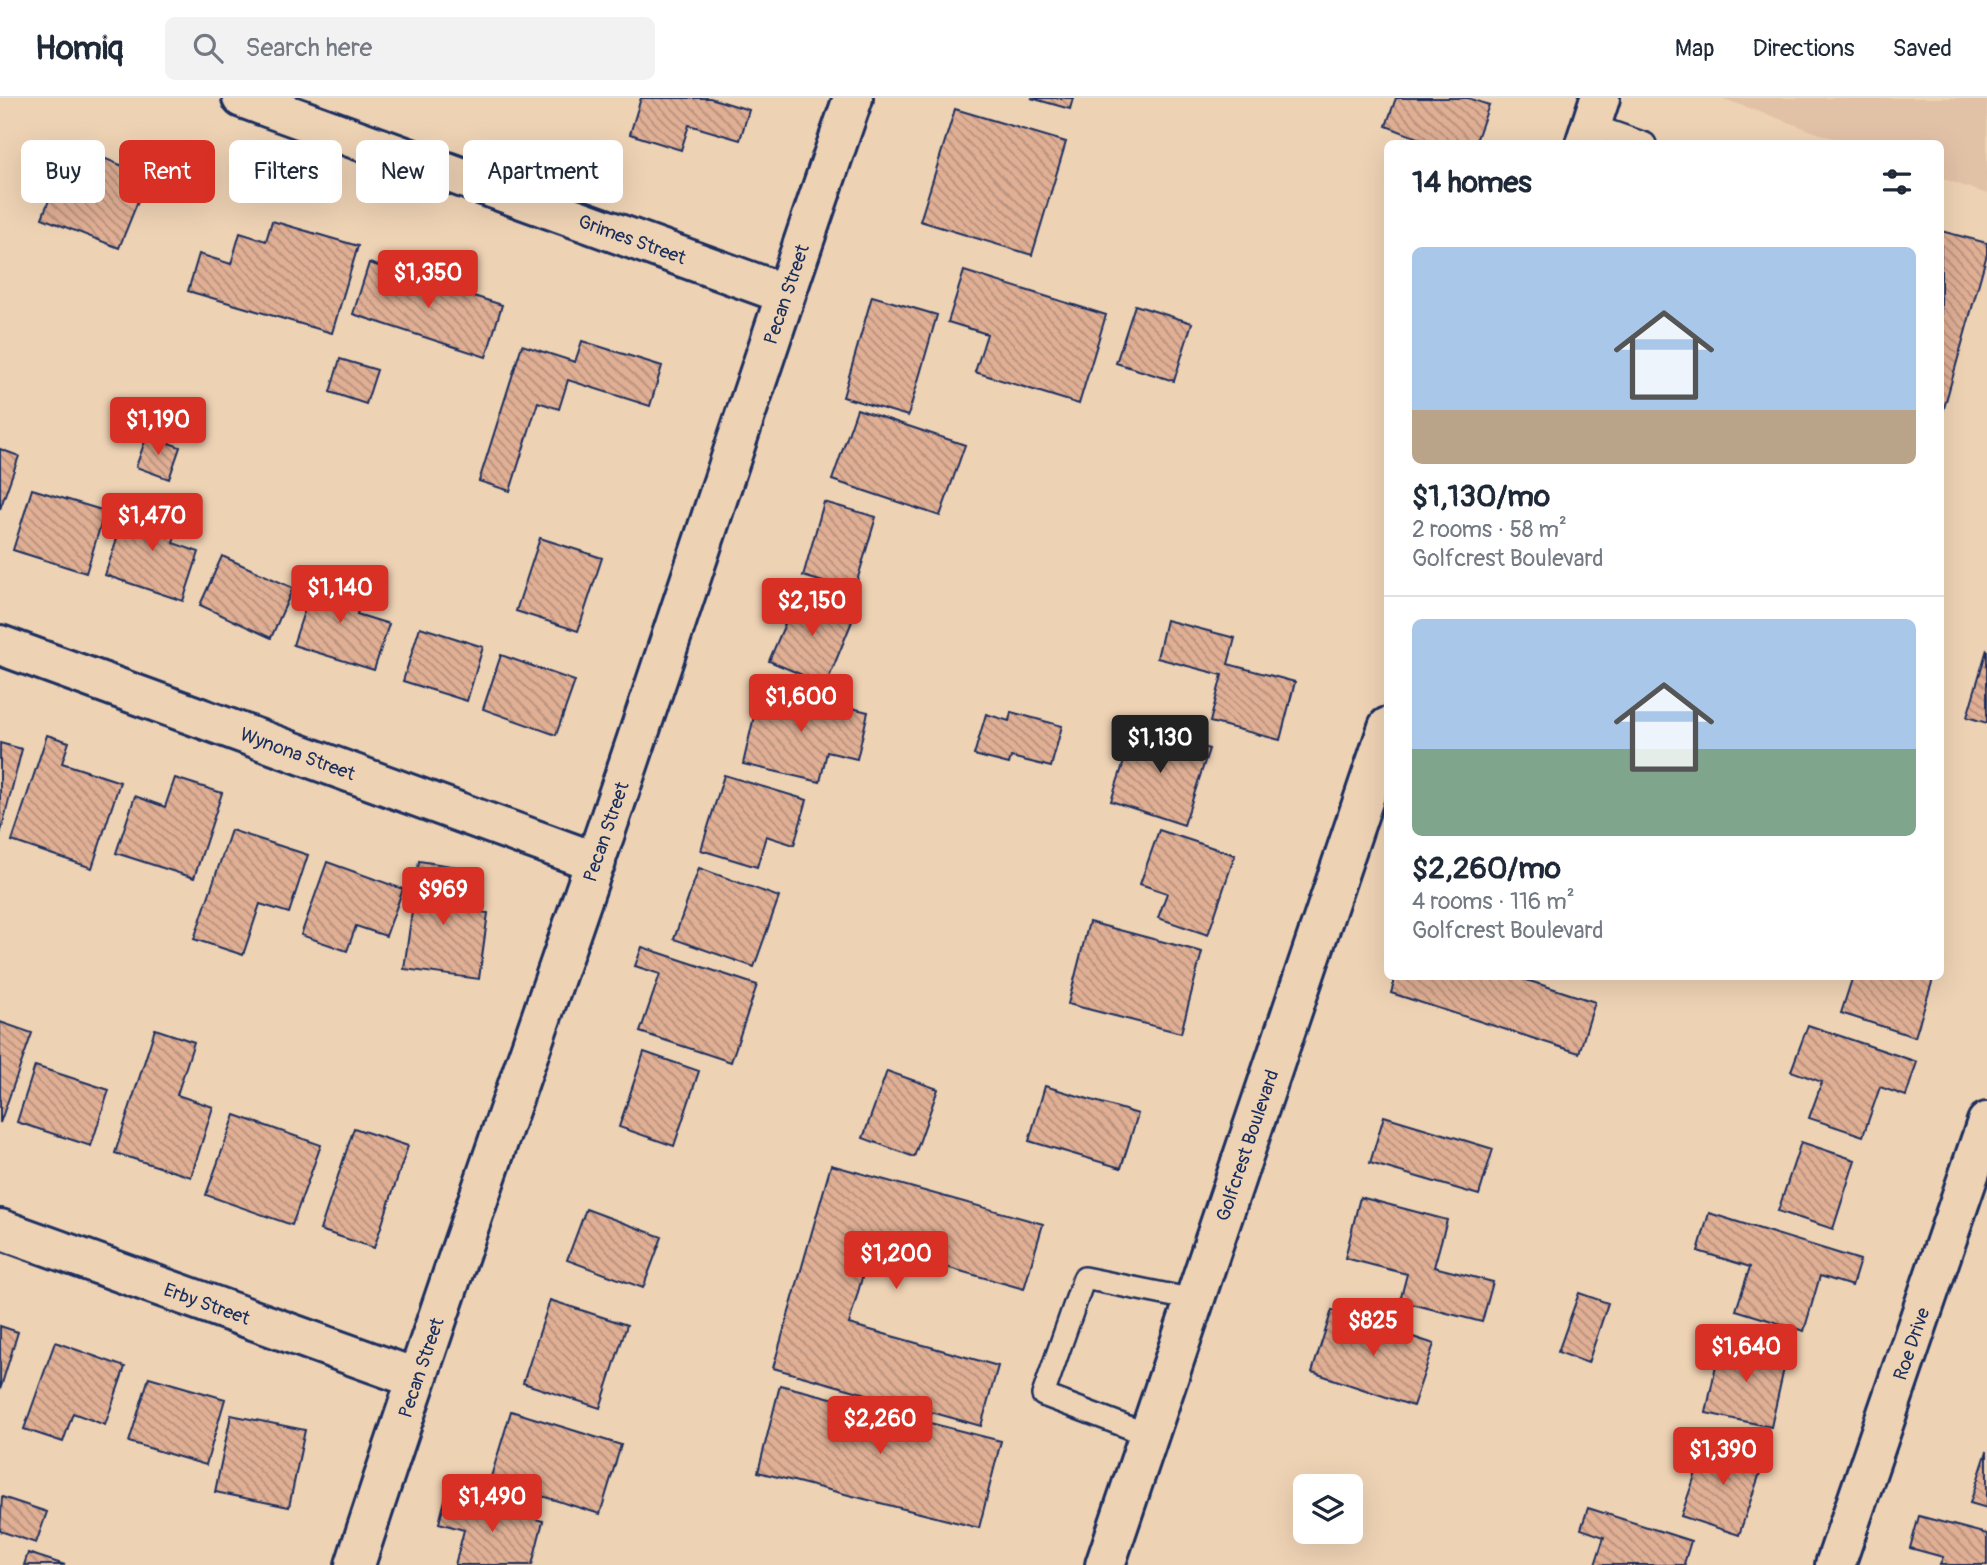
<!DOCTYPE html>
<meta charset="utf-8">
<style>
:root{--surface:#fff;--page:#f2f2f3;--text:#1f2937;--muted:#747a83;--line:#e0e1e3;--accent:#d93025}
body{margin:0;font-family:Pangolin,sans-serif;background:var(--page);color:var(--text);height:100vh;display:flex;flex-direction:column;font-size:26px;white-space:nowrap}
*{box-sizing:border-box;margin:0}
p{font-size:23px;color:var(--muted)}
.icon{flex:none;width:38px;height:38px;fill:none;stroke:currentColor;stroke-width:2;stroke-linecap:round;stroke-linejoin:round}
.map{position:relative;flex:1;overflow:hidden}
.details{position:absolute;left:1384px;top:42px;width:560px;height:840px;display:flex;flex-direction:column;background:var(--surface);border-radius:10px;box-shadow:0 7px 28px #0002}
.details>*{flex:none}
.banner{position:absolute;left:21px;top:42px;width:665px;height:63px;display:flex;gap:14px}
.tools{position:absolute;left:1293px;top:1376px;display:grid;gap:14px}
.tools a{display:grid;place-items:center;width:70px;height:70px;border-radius:10px;background:var(--surface);box-shadow:0 7px 28px #0002;font-size:35px}
.price{position:absolute;translate:-50% -60px;padding:0 16px;border-radius:7px;background:var(--accent);color:#fff;font-size:23px;line-height:46px;filter:drop-shadow(0 2px 4px #0008)}
.price::after{content:'';position:absolute;left:50%;top:42px;width:21px;height:16px;margin-left:-10px;background:inherit;clip-path:polygon(0 0,100% 0,50% 100%)}
.price.on{background:#222;color:#fff}
ul{padding:0;list-style:none}
li{display:grid;align-content:center;gap:14px;height:371px;padding:0 28px}
li+li{border-top:2px solid var(--line)}
li span{display:grid;place-items:center;height:217px;border-radius:10px;color:#555}
li>.icon{margin-inline-start:auto}
span .icon{width:126px;height:126px;fill:#fffc;stroke-width:1}
li b{font-size:30px}
h2{display:flex;justify-content:space-between;align-items:center;height:84px;padding:0 28px;font-size:30px}
.tag{padding:0 24px;border-radius:10px;background:var(--surface);box-shadow:0 7px 28px #0002;font-size:24px;line-height:63px}
.tag.on{background:var(--accent);color:#fff}
header{display:flex;align-items:center;gap:42px;box-sizing:border-box;height:98px;padding:0 35px;background:var(--surface);border-bottom:2px solid var(--line)}
header strong{font-size:33px}
nav{display:flex;gap:38px;margin-inline-start:auto;font-size:24px}
.search{width:490px;height:63px;background:var(--page);display:flex;align-items:center;gap:18px;box-sizing:border-box;padding:0 24px;border-radius:10px;color:var(--muted);font-size:26px}
.map>svg:first-child{display:block}
.built{fill:#e2c2a7}
.building{fill:url(#building-back-hatch);stroke:#1b2f5e;stroke-width:2}
.lines{fill:none;stroke-linecap:round;stroke-linejoin:round}
.lane-casing{stroke:#1b2f5e;stroke-width:26}
.street-casing{stroke:#1b2f5e;stroke-width:44}
.lane{stroke:#eed2b4;stroke-width:21}
.street{stroke:#eed2b4;stroke-width:38}
.labels{text-anchor:middle;stroke-width:7;stroke-linejoin:round;paint-order:stroke}
.street-label{font-size:19px;fill:#1b2f5e;stroke:#eed2b4}
</style>
<header>
<strong>Homiq</strong>
<div class="search"><svg class="icon" aria-label="search" viewBox="0 0 24 24"><circle cx="10" cy="10" r="6"/><path d="M15 15l6 6"/></svg>Search here</div>
<nav><a>Map</a><a>Directions</a><a>Saved</a></nav>
</header>
<div class="map">
<svg width="1987" height="1467" viewBox="0 0 1987 1467">
<defs>
<pattern id="building-back-hatch" width="6" height="6" patternUnits="userSpaceOnUse" patternTransform="scale(1.75)"><rect width="6" height="6" fill="#e0af94"/><path d="M-1 5l2 2M0 0l6 6M5-1l2 2" fill="none" stroke="#b58f7c"/></pattern>
</defs>
<rect width="100%" height="100%" fill="#eed2b4"/>
<filter id="ink" filterUnits="userSpaceOnUse"><feTurbulence type="fractalNoise" baseFrequency=".0143" numOctaves="2"/><feDisplacementMap in="SourceGraphic" scale="14" xChannelSelector="R" yChannelSelector="G"/><feConvolveMatrix kernelMatrix="1 2 1 2 8 2 1 2 1" color-interpolation-filters="sRGB"/></filter>
<g filter="url(#ink)">
<path class="built" d="M1721,0H1987V96L1941,80V46L1846,45Z"/>
<path class="building" d="M641,0H710L749,12L740,42L689,27L681,52L630,36Z
M1031,0H1073L1070,11Z
M1396,0H1468L1489,7L1475,46H1433L1386,28Z
M955,11L1066,44L1032,157L920,123Z
M71,47L148,78L119,150L42,120Z
M272,123L358,148L332,235L188,193L199,156L231,166L240,135L266,143Z
M1941,133L1987,145V156L1941,321Z
M369,165L502,207L486,259L353,216Z
M964,173L1106,217L1079,306L975,274L987,236L948,224Z
M872,198L937,217L908,318L843,299Z
M1135,207L1192,225L1174,283L1116,265Z
M582,243L662,268L650,308L568,282L559,311L538,304L510,393L479,383L522,247L575,264Z
M340,261L377,272L366,306L330,294Z
M857,311L965,347L940,418L832,382Z
M147,337L180,349L169,381L136,369Z
M0,351L19,358L0,411Z
M32,391L105,413L86,475L13,452Z
M129,404L181,421L173,445L199,454L183,503L105,477Z
M824,404L876,419L854,493L803,478Z
M540,440L602,460L578,533L516,513Z
M222,458L293,490L271,540L200,507Z
M316,477L365,493L357,516L389,526L374,572L293,547Z
M799,493L855,516L826,587L769,563Z
M1166,522L1235,540L1228,566L1295,584L1280,642L1210,624L1222,577L1157,560Z
M420,529L483,549L467,603L403,583Z
M1987,551V625L1967,619Z
M501,557L575,583L556,637L483,611Z
M761,588L868,614L857,661L827,654L820,684L743,666Z
M1011,614L1062,628L1051,669L1011,659L1009,666L974,657L986,616L1009,623Z
M1136,627L1209,651L1184,727L1111,703Z
M47,637L69,644L62,665L120,684L92,770L12,743Z
M0,645L22,651L0,737Z
M724,677L807,702L794,747L766,738L757,769L701,752Z
M175,680L222,695L194,780L116,755L135,698L165,709Z
M231,732L308,757L289,815L260,806L243,857L194,841Z
M1159,732L1235,757L1208,837L1158,820L1167,795L1140,786Z
M419,763L458,769L451,810L488,815L479,881L404,871Z
M327,764L403,791L386,838L356,828L347,853L301,837Z
M699,770L779,799L754,869L674,841Z
M1089,824L1202,854L1181,935L1068,906Z
M642,849L757,887L731,964L640,934L660,876L635,868Z
M1396,878H1514L1595,904L1579,955L1391,895Z
M1853,878H1934L1915,939L1841,915Z
M0,924L32,935L0,1025Z
M1808,927L1917,964L1906,998L1880,989L1863,1038L1809,1020L1822,984L1791,973Z
M155,931L194,944L177,997L213,1009L191,1079L115,1055Z
M644,954L699,973L674,1048L619,1029Z
M35,968L109,992L91,1048L17,1024Z
M887,973L938,991L914,1059L863,1040Z
M1045,988L1138,1016L1121,1070L1029,1043Z
M235,1017L321,1047L292,1127L206,1097Z
M1384,1018L1493,1051L1479,1097L1370,1065Z
M354,1030L408,1048L374,1150L320,1132Z
M1801,1044L1855,1062L1833,1131L1778,1113Z
M831,1067L1043,1126L1024,1191L871,1148L849,1226L998,1268L981,1328L773,1270Z
M1360,1099L1447,1122L1434,1169L1493,1184L1482,1224L1400,1203L1407,1176L1345,1160Z
M586,1111L662,1139L643,1190L567,1162Z
M1709,1115L1860,1162L1852,1188L1820,1178L1804,1233L1736,1212L1750,1169L1698,1153Z
M1579,1195L1608,1205L1588,1265L1558,1254Z
M550,1202L627,1227L600,1310L523,1285Z
M1332,1212L1434,1246L1413,1308L1312,1274Z
M0,1228L18,1234L0,1292Z
M1721,1243L1787,1257L1771,1329L1706,1315Z
M55,1244L125,1269L105,1327L73,1315L63,1344L24,1331Z
M149,1279L225,1301L206,1367L129,1344Z
M780,1287L1001,1343L979,1430L758,1374Z
M511,1313L621,1347L600,1416L490,1382Z
M231,1317L305,1332L289,1409L215,1394Z
M1708,1340L1765,1360L1739,1437L1681,1418Z
M1987,1353V1410L1970,1405Z
M446,1398L543,1423L532,1467H455L464,1432L439,1425Z
M2,1399L47,1414L36,1445L0,1433Z
M1588,1410L1691,1443L1684,1466L1686,1467H1595L1604,1439L1581,1431Z
M1919,1418L1987,1436V1467H1940L1943,1459L1910,1450Z
M28,1455L65,1467H24Z"/>
<g class="lines">
<g class="lane-casing">
<path id="lane" d="M1591,27L1645,46
M1149,1337L1043,1297L1084,1180L1194,1202"/>
</g>
<g class="street-casing">
<g id="street">
<path id="s1" d="M242,0L785,196"/>
<path d="M1585,46L1600,0"/>
<path id="s2" d="M0,547L596,764"/>
<path id="s3" d="M0,1131L415,1280"/>
<path id="s4" d="M355,1467C431,1232 514,1000 594,767C682,512 764,255 853,0"/>
<path id="s5" d="M1105,1467L1388,629"/>
<path id="s6" d="M1835,1467L1987,1024"/>
</g>
</g>
<use href="#lane" class="lane"/>
<use href="#street" class="street"/>
</g>
</g>
<g class="labels">
<g class="street-label">
<text dy="7" stroke="none"><textPath href="#s1" startOffset="415">Grimes Street</textPath></text>
<text dy="7" stroke="none"><textPath href="#s4" startOffset="1342">Pecan Street</textPath></text>
<text dy="7" stroke="none"><textPath href="#s2" startOffset="317">Wynona Street</textPath></text>
<text dy="7" stroke="none"><textPath href="#s4" startOffset="775">Pecan Street</textPath></text>
<text dy="7" stroke="none"><textPath href="#s5" startOffset="443">Golfcrest Boulevard</textPath></text>
<text dy="7" stroke="none"><textPath href="#s3" startOffset="220">Erby Street</textPath></text>
<text dy="7" stroke="none"><textPath href="#s6" startOffset="234">Roe Drive</textPath></text>
<text dy="7" stroke="none"><textPath href="#s4" startOffset="208">Pecan Street</textPath></text>
</g>
</g>
</svg>
<div class="tools">
<a><svg class="icon" aria-label="layers" viewBox="0 0 24 24"><path d="M12 4l9 5-9 5-9-5zM3 14l9 5 9-5"/></svg></a>
</div>
<b class="price" style="left:428px;top:212px">$1,350</b>
<b class="price" style="left:158px;top:359px">$1,190</b>
<b class="price" style="left:152px;top:455px">$1,470</b>
<b class="price" style="left:340px;top:527px">$1,140</b>
<b class="price" style="left:812px;top:540px">$2,150</b>
<b class="price" style="left:801px;top:636px">$1,600</b>
<b class="price on" style="left:1160px;top:677px">$1,130</b>
<b class="price" style="left:443px;top:829px">$969</b>
<b class="price" style="left:896px;top:1193px">$1,200</b>
<b class="price" style="left:1373px;top:1260px">$825</b>
<b class="price" style="left:1746px;top:1286px">$1,640</b>
<b class="price" style="left:880px;top:1358px">$2,260</b>
<b class="price" style="left:1723px;top:1389px">$1,390</b>
<b class="price" style="left:492px;top:1436px">$1,490</b>
<div class="banner">
<a class="tag">Buy</a>
<a class="tag on">Rent</a>
<a class="tag">Filters</a>
<a class="tag">New</a>
<a class="tag">Apartment</a>
</div>
<section class="details">
<h2>14 homes<svg class="icon" aria-label="filters" viewBox="0 0 24 24"><path d="M4 7h16M4 17h16"/><circle cx="9" cy="7" r="2"/><circle cx="15" cy="17" r="2"/></svg></h2>
<ul>
<li><span style="background:linear-gradient(#a9c7e8 75%,#b9a48a 0)"><svg class="icon" aria-label="home" viewBox="0 0 24 24"><path d="M3 11l9-7 9 7M6 9v11h12V9"/></svg></span><div><b>$1,130/mo</b><p>2 rooms · 58 m²</p><p>Golfcrest Boulevard</p></div></li>
<li><span style="background:linear-gradient(#a9c7e8 60%,#7fa58c 0)"><svg class="icon" aria-label="home" viewBox="0 0 24 24"><path d="M3 11l9-7 9 7M6 9v11h12V9"/></svg></span><div><b>$2,260/mo</b><p>4 rooms · 116 m²</p><p>Golfcrest Boulevard</p></div></li>
</ul>
</section>
</div>
